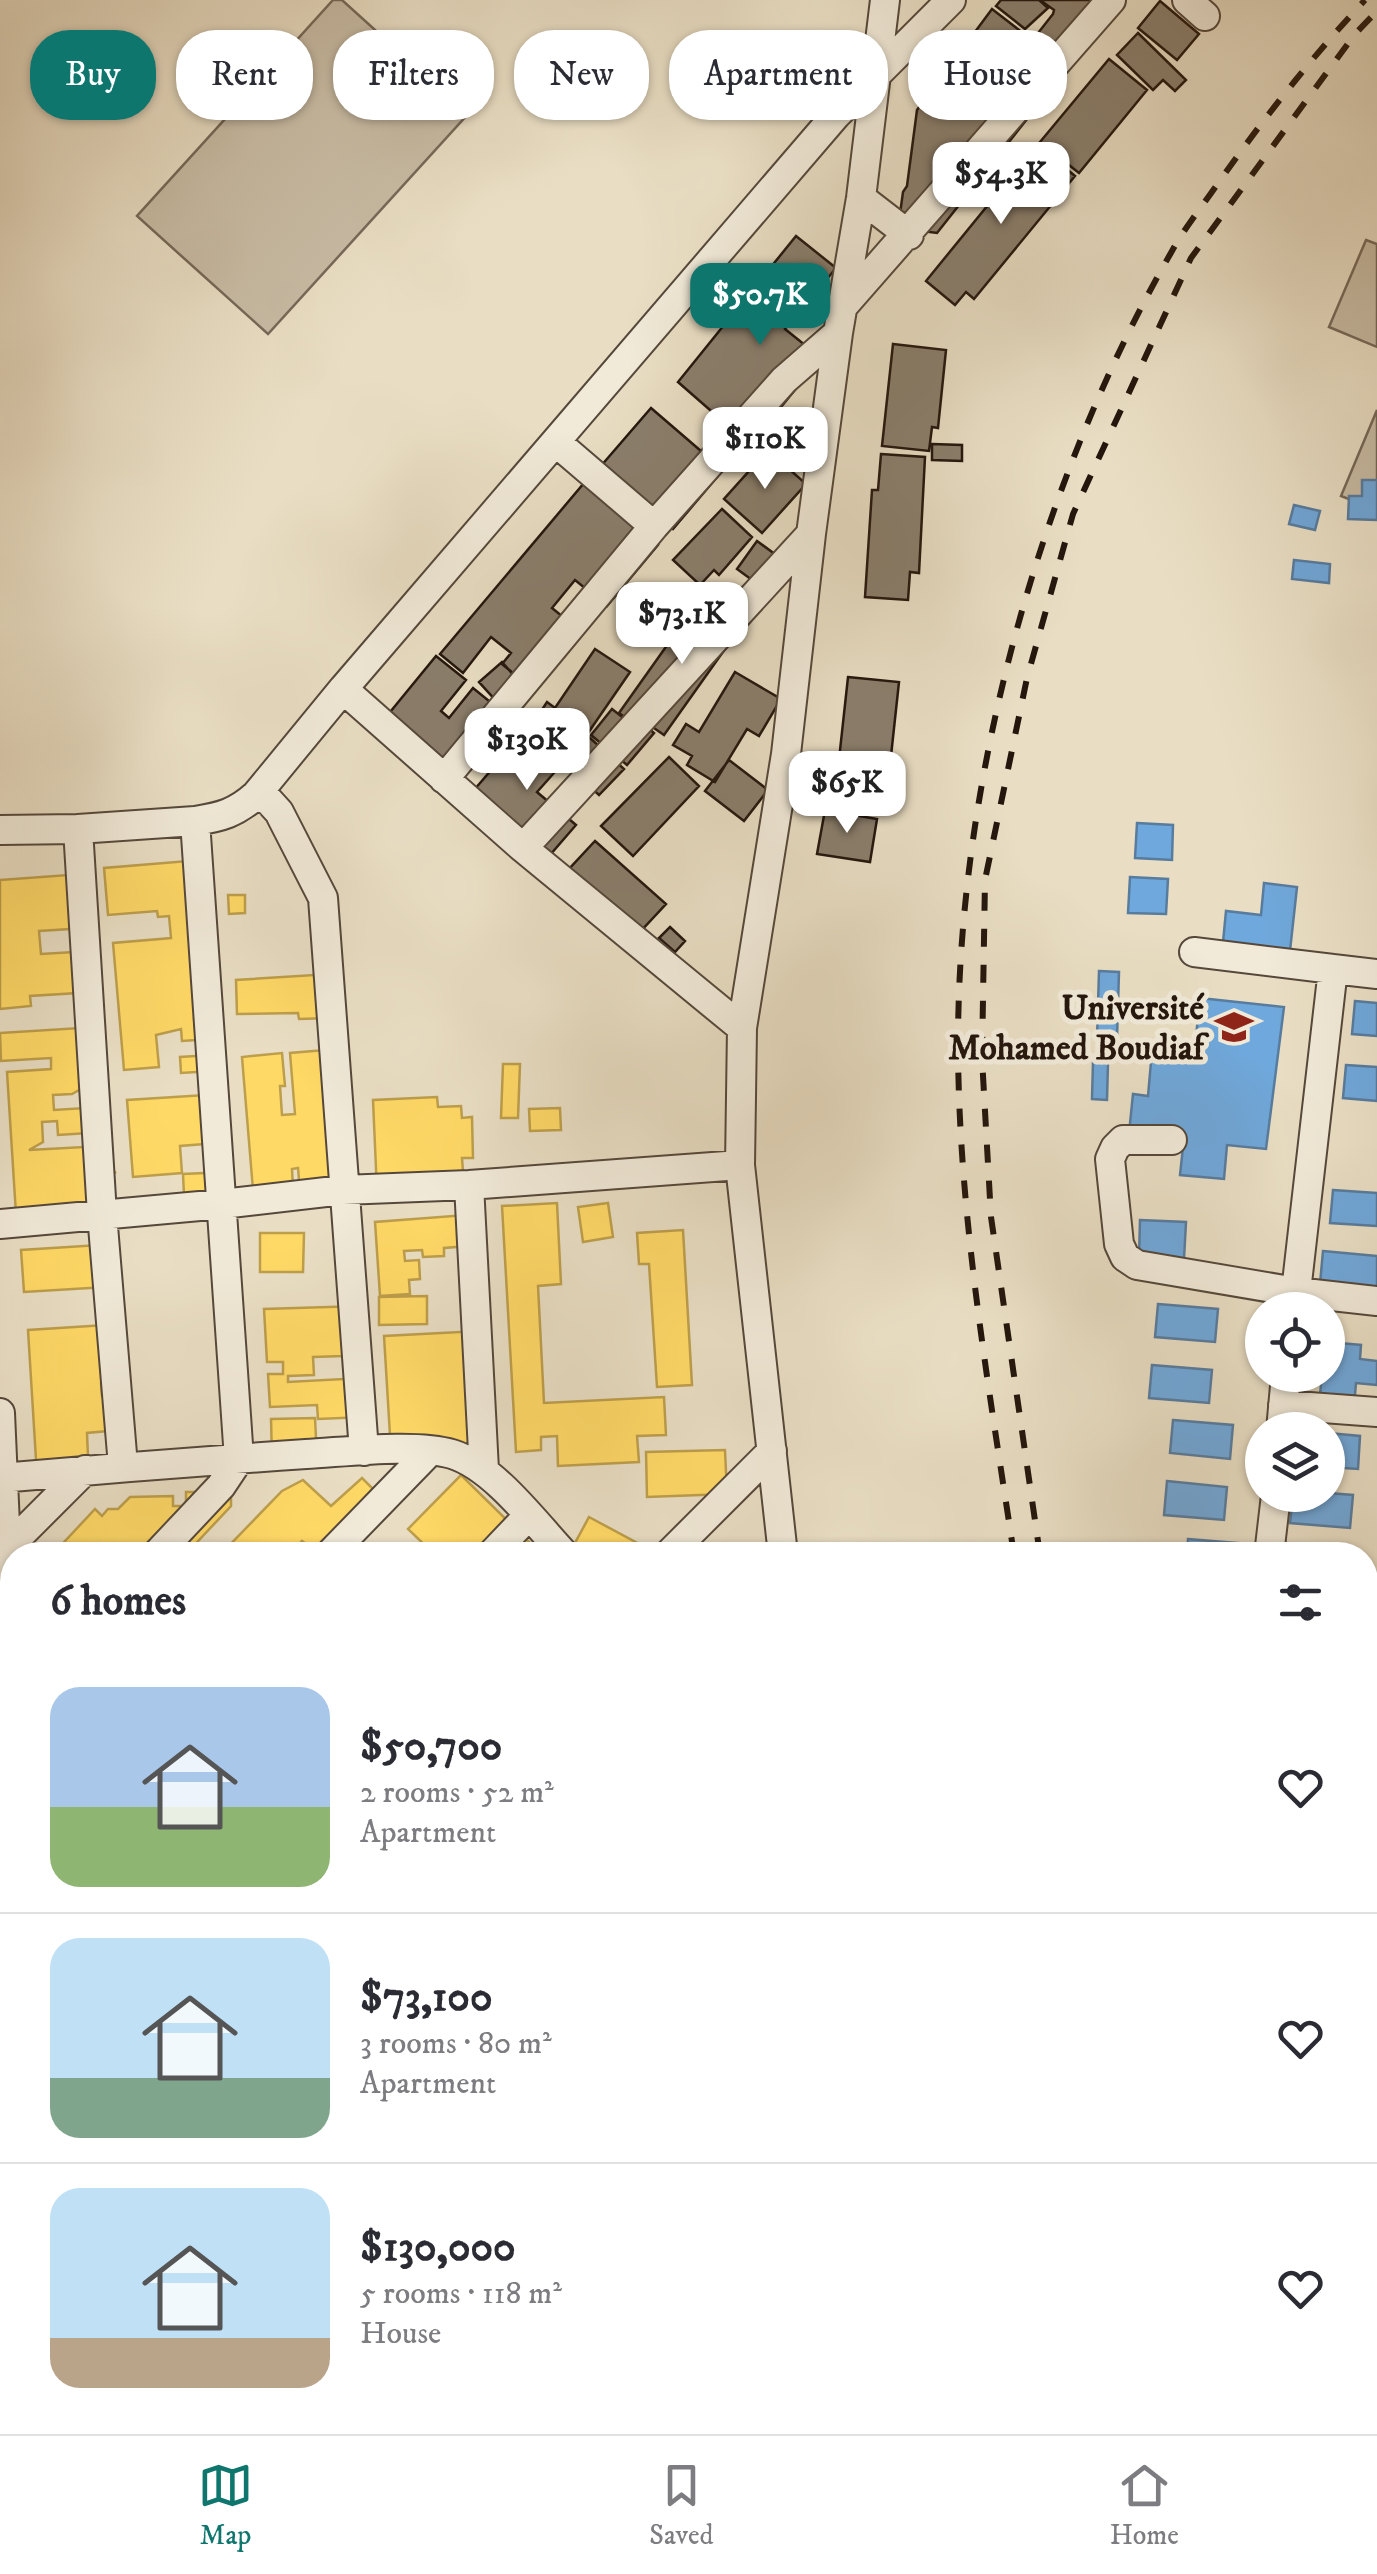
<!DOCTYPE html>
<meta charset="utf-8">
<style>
:root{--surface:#fff;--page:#f2f2f3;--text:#2b2b33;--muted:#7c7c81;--line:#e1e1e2;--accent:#0f766e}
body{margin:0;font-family:"IM FELL DW Pica",serif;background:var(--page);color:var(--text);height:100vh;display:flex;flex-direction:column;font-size:38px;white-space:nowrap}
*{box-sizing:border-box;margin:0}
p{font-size:32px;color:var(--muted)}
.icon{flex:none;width:55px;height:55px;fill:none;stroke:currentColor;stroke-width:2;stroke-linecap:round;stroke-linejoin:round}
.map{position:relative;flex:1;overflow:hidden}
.details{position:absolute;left:0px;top:1542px;width:1378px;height:892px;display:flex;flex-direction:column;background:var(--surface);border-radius:40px 40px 0 0;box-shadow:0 2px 8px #0004}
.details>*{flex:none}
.banner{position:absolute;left:30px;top:30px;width:1318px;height:90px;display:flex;gap:20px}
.tools{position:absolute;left:1245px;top:1292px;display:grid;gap:20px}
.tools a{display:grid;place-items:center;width:100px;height:100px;border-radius:50%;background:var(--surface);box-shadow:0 2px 8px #0004;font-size:50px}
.price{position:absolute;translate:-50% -85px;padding:0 22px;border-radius:20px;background:#fff;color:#222;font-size:32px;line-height:65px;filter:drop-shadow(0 2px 5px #0008)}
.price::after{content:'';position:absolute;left:50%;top:60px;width:30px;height:22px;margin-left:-15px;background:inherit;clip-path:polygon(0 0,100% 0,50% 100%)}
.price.selected{background:var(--accent);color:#fff}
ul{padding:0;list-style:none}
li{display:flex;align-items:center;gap:30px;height:250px;padding:0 50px}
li+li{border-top:2px solid var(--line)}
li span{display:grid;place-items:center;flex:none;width:280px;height:200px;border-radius:30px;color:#555}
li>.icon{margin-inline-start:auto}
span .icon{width:120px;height:120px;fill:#fffc;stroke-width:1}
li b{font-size:42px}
h2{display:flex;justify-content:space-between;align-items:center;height:120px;padding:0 50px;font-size:42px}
.pill{padding:0 35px;border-radius:40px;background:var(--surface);box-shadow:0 2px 8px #0004;font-size:35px;line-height:90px}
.pill.selected{background:var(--accent);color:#fff}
.dock{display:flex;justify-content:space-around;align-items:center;height:140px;border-top:2px solid var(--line);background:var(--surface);font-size:28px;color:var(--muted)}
.dock a{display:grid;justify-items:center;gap:5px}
.dock .selected{color:var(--accent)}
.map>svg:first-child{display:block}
.green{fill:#c8bca5;stroke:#766959;stroke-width:2.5}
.homes{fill:#ffd966;stroke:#bd9e4b;stroke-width:2.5}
.schools{fill:#6fa8dc;stroke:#587c9e;stroke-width:2.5}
.public{fill:#76a5af;stroke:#5d7a7e;stroke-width:2.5}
.building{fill:#8a7e6c;stroke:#24160d;stroke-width:2.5}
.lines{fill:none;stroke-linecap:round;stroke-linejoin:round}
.minor-casing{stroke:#55483b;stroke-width:32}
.minor{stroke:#f1ead9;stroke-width:28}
.rail{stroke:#24160d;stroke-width:6;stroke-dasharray:18 18;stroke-linecap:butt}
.labels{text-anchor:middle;stroke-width:10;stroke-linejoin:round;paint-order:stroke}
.poi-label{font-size:35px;font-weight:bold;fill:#24160d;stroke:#f1ead9;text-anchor:end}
</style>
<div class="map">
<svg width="1377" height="2434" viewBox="0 0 1377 2434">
<rect width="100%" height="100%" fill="#e9dec4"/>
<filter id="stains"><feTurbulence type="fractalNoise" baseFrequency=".002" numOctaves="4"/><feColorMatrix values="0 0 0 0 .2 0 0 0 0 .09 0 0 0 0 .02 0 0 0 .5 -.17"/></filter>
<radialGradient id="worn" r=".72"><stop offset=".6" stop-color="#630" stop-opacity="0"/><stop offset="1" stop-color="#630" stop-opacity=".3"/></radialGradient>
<path class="green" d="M333,0H342L468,114L268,334L137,216Z
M1366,240L1377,244V347L1329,327Z
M1377,410V510L1341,496Z
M1365,1801L1377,1803V1893L1365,1892Z"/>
<path class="homes" d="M200,860L214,1017L194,1019L196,1040L182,1041L181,1029L156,1035L159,1067L124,1070L113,943L171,938L169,916L158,917L157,911L108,915L104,868Z
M82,874L86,928L39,931L41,954L91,951L94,992L30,996L31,1006L0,1009V880Z
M228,895H245V913L229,914Z
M330,974L332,1018L299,1019L298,1013L237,1014L236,980Z
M96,1027L86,1086L72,1094L53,1095L54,1110L102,1107L104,1132L58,1135L57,1121L42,1122L43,1142L29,1150L102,1146L103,1173L116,1172L102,1181L104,1225L17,1230L7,1072L51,1069V1058L1,1061L0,1033Z
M337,1049L350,1199L301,1203L298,1168L292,1169L293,1187L253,1190L242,1057L282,1053L285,1086H280L282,1115L295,1114L290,1053Z
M212,1055V1071L181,1073L180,1057Z
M503,1064H520L518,1118H501Z
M221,1094L205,1144L180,1146L182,1173L133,1177L127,1100Z
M437,1097L438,1107L461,1106L462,1118L472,1117L473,1158H462L463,1171L441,1172L442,1189L377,1192L373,1100Z
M560,1108L561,1130L530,1131L529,1109Z
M229,1172L185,1216L183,1174Z
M557,1203L561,1284L538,1286L544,1403L664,1397L666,1435L637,1436L639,1462L558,1466L557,1436L541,1437V1450L516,1452L502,1206Z
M608,1203L613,1237L583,1242L578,1207Z
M466,1215L469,1246L444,1248V1256L423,1257L422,1250L404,1251L405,1261L419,1260L420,1279L409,1280L410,1294L380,1296L375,1222Z
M683,1230L692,1385L657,1387L649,1264H639L637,1233Z
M260,1233H304L303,1272H260Z
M115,1244L106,1287L24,1292L21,1250Z
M427,1296V1324L379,1325V1297Z
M360,1306L362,1343L342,1344L343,1356L313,1357L314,1375L288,1376V1382L362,1378L364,1417L318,1419L317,1405L270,1407L268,1374H283V1362H267L264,1309Z
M121,1324L125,1382L101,1384L102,1396L125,1395L108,1431L87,1433L88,1457H79L80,1473L37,1476L28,1330Z
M479,1331L485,1447L391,1452L384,1336Z
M315,1418L317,1458L272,1459L271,1419Z
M725,1450L727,1494L647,1497L646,1452Z
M461,1475L531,1544L520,1555H435L408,1529Z
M362,1478L393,1509L349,1555H321L302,1541L289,1555H220L282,1491L303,1480L331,1506Z
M186,1492H231V1506L185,1555H52L95,1509L102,1516L108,1509H118L130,1497L173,1496V1506H186Z
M589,1517L656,1553L655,1555H597L575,1543Z
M12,1670V1707L0,1694V1681Z
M12,1766V1818L5,1811L0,1816V1778Z
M12,1838V1892L0,1884V1849Z
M12,1986V2029L0,2017V1999Z
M0,2104L12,2116L11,2246L0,2235Z
M12,2309V2352L0,2340V2323Z
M56,2422H85L98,2434H46Z
M113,2422H155L167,2434H103Z
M221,2422H319L308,2434H211Z
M364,2422H394L390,2425L393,2430L386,2434H371Z
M419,2422H530L519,2434H431Z
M562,2422H661L650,2434H551Z"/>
<path class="schools" d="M1362,480H1377V520L1348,519L1349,496H1362Z
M1294,505L1320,511L1315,530L1289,524Z
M1294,560L1330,564L1329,583L1292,579Z
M1137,823L1173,825L1172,860L1135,858Z
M1130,877L1168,879L1166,914L1128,913Z
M1264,883L1297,887L1289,960L1222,953L1226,911L1261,915Z
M1099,971L1119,972L1117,1039H1097Z
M1200,998L1284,1007L1266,1149L1227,1145L1224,1179L1180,1175L1184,1138L1129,1133L1133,1094L1148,1096L1152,1051L1194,1056Z
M1355,1001L1377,1003V1036L1352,1034Z
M1093,1062L1108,1063L1107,1100L1092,1099Z
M1346,1065L1377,1067V1101L1343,1098Z
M1333,1190L1377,1193V1226L1330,1223Z
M1140,1220L1186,1222L1184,1259L1139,1258Z
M1323,1251L1377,1256V1289L1320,1284Z
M1158,1304L1218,1309L1215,1342L1155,1337Z
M1328,1342L1361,1345L1360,1359L1377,1361V1385L1356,1383L1354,1406L1319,1404L1322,1375H1328Z
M1152,1365L1212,1370L1209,1403L1149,1398Z
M1173,1420L1233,1425L1230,1459L1170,1453Z
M1328,1433L1360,1436L1358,1469L1328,1467Z
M1167,1481L1227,1487L1224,1520L1164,1515Z
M1328,1493L1353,1495L1350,1528L1290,1523L1293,1495Z
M1188,1539L1248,1544L1247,1555H1187Z
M1286,1543L1346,1548L1345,1555H1285Z
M1365,1672L1377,1673L1372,1734L1365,1733Z"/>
<path class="public" d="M735,2422H848L838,2434H747Z"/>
<path class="building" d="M1001,0H1039L1048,8L1025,29L996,6Z
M1040,0H1121L937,233L922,231L900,214L903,192L907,186L917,110L992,9L1023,33L1020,56L1053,14L1054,10Z
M1160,1L1199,34L1177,60L1138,28Z
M1138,33L1186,80L1175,91L1163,80L1153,90L1117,55Z
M1109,59L1147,90L1079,173L1040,142Z
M1037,145L1075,176L974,299L966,292L955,305L926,281Z
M796,236L836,268L809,301L796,291L782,308L794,317L785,329L821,358L750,445L678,382Z
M893,344L946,350L938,428L932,427L929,451L882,446Z
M651,408L723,470L673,529L600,467Z
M932,444L962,445V461L932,460Z
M768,450L806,484L762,533L724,499Z
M881,454L925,457L919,573L910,572L908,600L865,597L872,490H878Z
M584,483L658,545L607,606L575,580L552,608L579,630L531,688L502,664L511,653L491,637L463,673L440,654Z
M722,509L752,537L719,575L714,570L700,585L673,560Z
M757,541L787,563L767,591L737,569Z
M702,596L742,625L664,735L641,719L636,725L619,713Z
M595,649L630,672L588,733L581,729L568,749L532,725L547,702L555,708Z
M436,656L466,680L441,711L449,718L473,688L510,718L462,778L386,717Z
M502,662L530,694L508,714L479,682Z
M735,672L781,699L759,736L747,729L715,782L687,765L692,756L673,745L686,724L699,732Z
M848,677L899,682L887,793L836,787Z
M612,709L640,731L645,725L654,733L627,765L591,735Z
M524,732L562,764L537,792L576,825L550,855L474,790Z
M589,737L624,769L599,795L565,764Z
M669,757L699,786L633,856L601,826Z
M729,760L768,790L744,821L705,791Z
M825,810L877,819L870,862L817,854Z
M595,841L666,904L639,933L569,869Z
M670,927L685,941L675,952L659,938Z"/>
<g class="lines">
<g class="minor-casing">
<path id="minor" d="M1187,0L1205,16
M861,198L909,235
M845,304L1111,0
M557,443L654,526
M444,779L654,526L784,380L838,333
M256,795L343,689
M195,821C221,817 236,813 256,795L269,801L279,812L323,898L364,1451
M78,829L195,821L239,1459L221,1486L156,1555
M0,830L78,829L102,1214L123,1466
M523,848L811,534
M1194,952L1333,969
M742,1028L523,848L343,689L836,115L951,0
M1172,1140H1123L1115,1148L1110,1159L1119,1244L1125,1257L1137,1265L1296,1292L1377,1301
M469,1185L484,1470
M0,1224L222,1204L343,1190L469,1185L740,1165
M1294,1309L1333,969L1377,974
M1283,1405L1377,1412
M0,1413L6,1548
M1281,1430L1286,1375
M0,1478C102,1469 204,1461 306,1454C345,1452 415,1443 452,1454C494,1467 535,1523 565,1555
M1,1554L85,1470
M329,1555L430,1451
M491,1555L528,1516
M668,1555L772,1451
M783,1555L740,1165L742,1028L786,754L811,534L838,333L861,198L885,0
M1269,1555L1276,1495
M0,1573L12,1586
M0,1721L12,1708
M1365,1768L1377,1769
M0,1900L12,1887
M1365,2052L1367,2027
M1365,2058L1373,2284
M0,2086L12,2098
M0,2260L12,2245
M170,2422L182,2434
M343,2422L354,2434
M518,2422L530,2434
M688,2422L700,2434
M885,2422L886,2434
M0,2432L2,2434
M492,2434L502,2422"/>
</g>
<use href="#minor" class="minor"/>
<path class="rail" d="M1014,1555C989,1388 959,1218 958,1049C957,783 1039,482 1172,251C1184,229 1200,209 1214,189C1260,123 1310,59 1365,0
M1040,1555L991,1217L982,1058L985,880L1027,678L1073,514L1191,258L1355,34L1377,11
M1141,2422L1143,2434
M1179,2422L1181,2434"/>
</g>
<defs>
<g id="university-bare" transform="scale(3)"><path d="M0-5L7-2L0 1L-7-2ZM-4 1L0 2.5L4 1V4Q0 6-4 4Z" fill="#8f2418" stroke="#f1ead9" stroke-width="2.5" paint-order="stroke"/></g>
</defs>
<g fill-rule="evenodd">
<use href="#university-bare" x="1234" y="1027"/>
</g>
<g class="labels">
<g class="poi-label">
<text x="1204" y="1019">Université<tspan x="1204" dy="40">Mohamed Boudiaf</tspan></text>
</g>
</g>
<rect width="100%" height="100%" filter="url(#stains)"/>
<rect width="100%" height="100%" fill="url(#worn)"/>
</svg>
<div class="tools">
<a><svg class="icon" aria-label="locate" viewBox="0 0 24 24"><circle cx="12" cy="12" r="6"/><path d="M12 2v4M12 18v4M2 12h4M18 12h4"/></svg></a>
<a><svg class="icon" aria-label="layers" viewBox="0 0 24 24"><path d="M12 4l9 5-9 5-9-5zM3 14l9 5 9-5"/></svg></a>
</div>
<b class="price" style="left:1001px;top:227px">$54.3K</b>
<b class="price selected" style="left:760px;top:348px">$50.7K</b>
<b class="price" style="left:765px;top:492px">$110K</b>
<b class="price" style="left:682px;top:667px">$73.1K</b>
<b class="price" style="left:527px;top:793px">$130K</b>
<b class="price" style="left:847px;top:836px">$65K</b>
<div class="banner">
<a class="pill selected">Buy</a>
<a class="pill">Rent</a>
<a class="pill">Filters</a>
<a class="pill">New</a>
<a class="pill">Apartment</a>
<a class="pill">House</a>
</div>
<section class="details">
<h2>6 homes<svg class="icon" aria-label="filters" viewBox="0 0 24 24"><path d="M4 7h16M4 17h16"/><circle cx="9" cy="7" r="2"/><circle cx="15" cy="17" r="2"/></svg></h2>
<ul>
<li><span style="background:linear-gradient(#a9c7e8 60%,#8fb573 0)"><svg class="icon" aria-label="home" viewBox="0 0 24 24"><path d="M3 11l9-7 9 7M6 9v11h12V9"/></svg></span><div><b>$50,700</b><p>2 rooms · 52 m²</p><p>Apartment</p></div><svg class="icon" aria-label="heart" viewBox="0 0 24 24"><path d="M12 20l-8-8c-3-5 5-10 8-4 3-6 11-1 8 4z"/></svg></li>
<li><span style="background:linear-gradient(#bfe0f5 70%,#7fa58c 0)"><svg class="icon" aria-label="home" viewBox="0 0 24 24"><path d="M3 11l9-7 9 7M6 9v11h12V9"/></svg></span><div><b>$73,100</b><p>3 rooms · 80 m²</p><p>Apartment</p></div><svg class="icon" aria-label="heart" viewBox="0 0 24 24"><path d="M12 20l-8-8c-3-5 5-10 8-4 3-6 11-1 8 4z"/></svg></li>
<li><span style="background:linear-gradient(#bfe0f5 75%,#b9a48a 0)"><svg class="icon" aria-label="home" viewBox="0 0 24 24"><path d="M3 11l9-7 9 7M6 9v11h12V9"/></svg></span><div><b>$130,000</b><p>5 rooms · 118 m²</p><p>House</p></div><svg class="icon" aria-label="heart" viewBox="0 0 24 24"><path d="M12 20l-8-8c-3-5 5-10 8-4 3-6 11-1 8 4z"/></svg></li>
</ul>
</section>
</div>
<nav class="dock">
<a class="selected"><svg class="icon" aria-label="map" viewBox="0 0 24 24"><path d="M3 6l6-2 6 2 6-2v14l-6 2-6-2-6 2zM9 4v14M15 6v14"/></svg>Map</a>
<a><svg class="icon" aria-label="saved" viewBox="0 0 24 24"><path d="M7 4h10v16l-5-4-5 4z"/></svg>Saved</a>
<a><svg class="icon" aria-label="home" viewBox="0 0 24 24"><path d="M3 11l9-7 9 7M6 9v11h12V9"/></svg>Home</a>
</nav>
